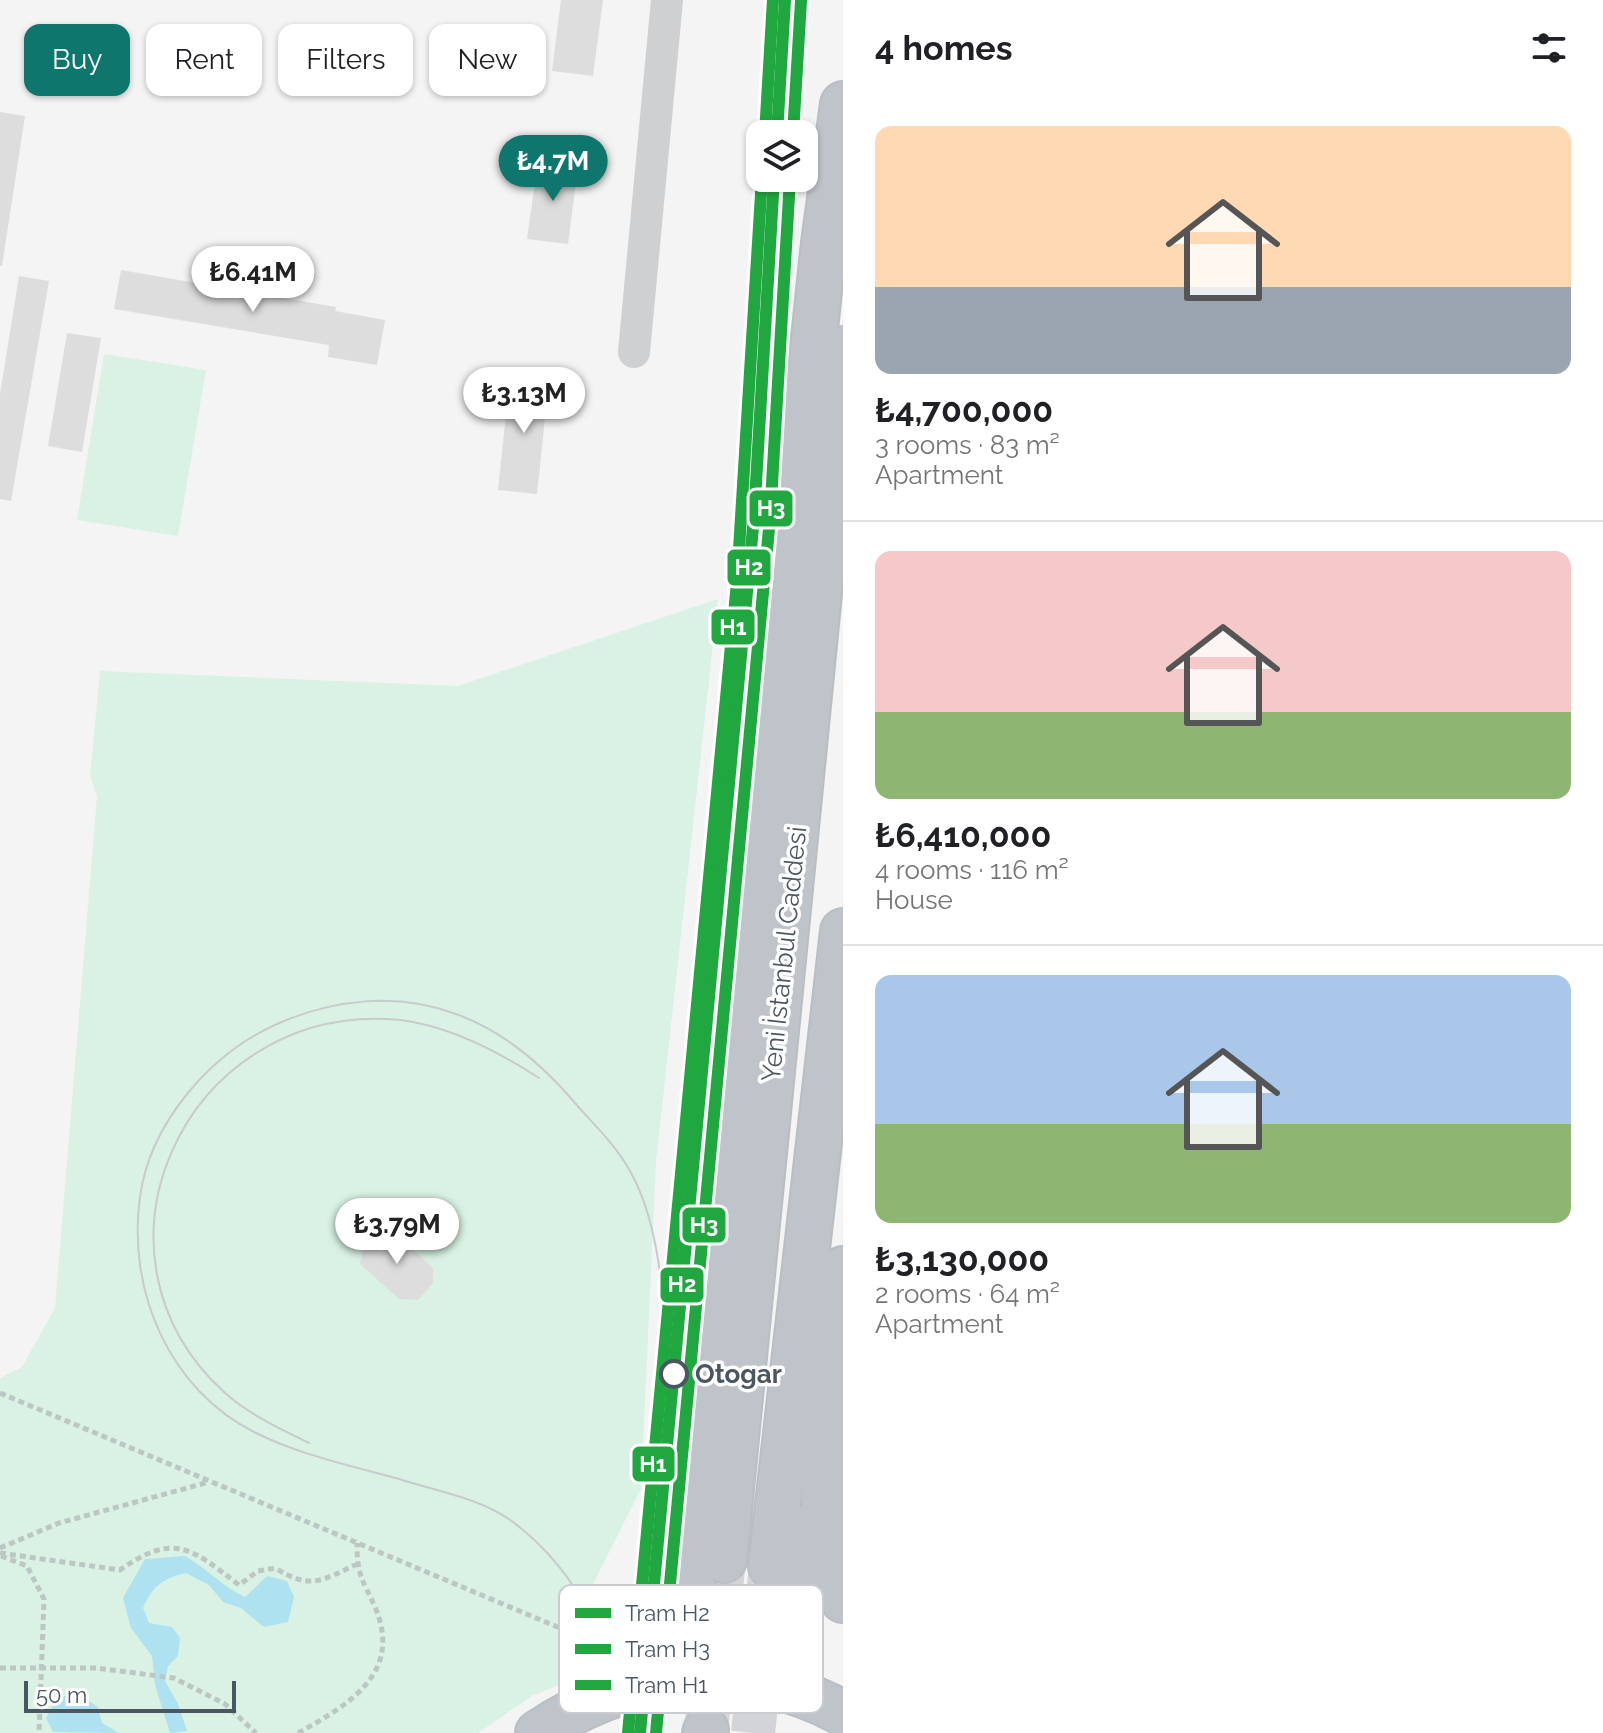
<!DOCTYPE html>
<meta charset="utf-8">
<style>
:root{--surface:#fff;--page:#f6f6f6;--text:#202124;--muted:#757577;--line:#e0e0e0;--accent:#0f766e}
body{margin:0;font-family:Raleway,sans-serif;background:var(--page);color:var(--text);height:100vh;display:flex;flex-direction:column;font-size:30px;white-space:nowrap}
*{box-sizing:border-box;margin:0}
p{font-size:26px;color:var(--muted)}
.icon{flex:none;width:44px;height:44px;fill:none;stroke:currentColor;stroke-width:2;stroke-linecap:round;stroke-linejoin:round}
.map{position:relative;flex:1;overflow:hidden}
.side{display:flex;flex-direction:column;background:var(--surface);width:760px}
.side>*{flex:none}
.guide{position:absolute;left:24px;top:24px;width:698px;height:72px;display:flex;gap:16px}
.controls{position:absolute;left:746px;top:120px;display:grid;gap:16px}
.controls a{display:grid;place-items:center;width:72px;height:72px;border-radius:16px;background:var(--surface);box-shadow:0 2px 6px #0004;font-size:40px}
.scale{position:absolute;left:24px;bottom:20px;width:212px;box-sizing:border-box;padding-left:8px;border:4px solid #4a5661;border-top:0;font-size:22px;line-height:28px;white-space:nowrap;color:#4a5661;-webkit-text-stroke:6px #fff;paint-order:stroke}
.price{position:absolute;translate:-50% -68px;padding:0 18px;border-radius:28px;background:#fff;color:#222;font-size:26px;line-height:52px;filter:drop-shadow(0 2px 4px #0008)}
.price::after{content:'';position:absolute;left:50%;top:48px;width:24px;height:18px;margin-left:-12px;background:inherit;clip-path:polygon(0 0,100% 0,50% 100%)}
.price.current{background:var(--accent);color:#fff}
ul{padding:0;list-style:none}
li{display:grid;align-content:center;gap:16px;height:424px;padding:0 32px}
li+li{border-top:2px solid var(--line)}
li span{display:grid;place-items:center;height:248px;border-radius:16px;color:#555}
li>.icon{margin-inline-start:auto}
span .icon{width:144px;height:144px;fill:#fffc;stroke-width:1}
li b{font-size:34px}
h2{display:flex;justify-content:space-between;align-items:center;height:96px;padding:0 32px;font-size:34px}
.pill{padding:0 28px;border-radius:16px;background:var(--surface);box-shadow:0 2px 6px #0004;font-size:28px;line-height:72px}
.pill.current{background:var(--accent);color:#fff}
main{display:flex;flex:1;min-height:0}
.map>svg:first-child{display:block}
.green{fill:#d9f2e3}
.water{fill:#aee2f0}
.building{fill:#ddddde}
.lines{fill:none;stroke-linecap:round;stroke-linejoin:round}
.highway-tunnel{stroke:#d2d4d7;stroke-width:44;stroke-dasharray:44 22;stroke-linecap:butt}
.highway-casing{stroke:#b9bec3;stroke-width:48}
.path{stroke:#bcc7c4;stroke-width:5;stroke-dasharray:6 4;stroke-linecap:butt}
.minor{stroke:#ced0d2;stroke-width:32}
.highway{stroke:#bec4c9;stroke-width:44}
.tram{stroke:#c9cacc;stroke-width:2}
.tram-1-casing{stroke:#fff;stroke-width:18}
.tram-2-casing{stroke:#fff;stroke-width:18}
.tram-3-casing{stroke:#fff;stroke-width:18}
.tram-1{stroke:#21a73f;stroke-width:12}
.tram-2{stroke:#21a73f;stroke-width:12}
.tram-3{stroke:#21a73f;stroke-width:12}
.stop-dot{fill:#fff;stroke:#4a5661;stroke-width:4}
.labels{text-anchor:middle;stroke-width:7;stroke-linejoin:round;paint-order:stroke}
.street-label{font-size:26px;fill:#4a5661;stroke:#fff}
.stop-label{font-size:26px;font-weight:bold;fill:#4a5661;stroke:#fff;text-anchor:start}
.key{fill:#fff;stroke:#c9ccd0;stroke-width:2}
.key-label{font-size:22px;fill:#4a5661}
.line-badge{stroke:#fff;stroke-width:3}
.badge-label{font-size:22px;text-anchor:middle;font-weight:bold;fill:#fff}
</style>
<main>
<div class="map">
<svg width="843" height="1733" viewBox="0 0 843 1733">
<rect width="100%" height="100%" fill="#f4f4f4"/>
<path class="green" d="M104,354L206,370L178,536L77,520Z
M718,599L656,1161L641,1489L586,1598L560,1628L580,1676L532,1696L478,1733H0V1378L22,1367L55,1308L97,796L90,776L100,671L458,686Z"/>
<path class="water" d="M185,1556C206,1568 223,1587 245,1597L267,1576L287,1581L294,1597L288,1622L264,1627L241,1608L223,1602L209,1585L186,1573C163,1578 153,1586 143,1608L149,1623L172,1627L180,1638L178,1656L168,1666L165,1681L178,1704L187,1731L170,1733L155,1685L152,1656L131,1628L123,1598L145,1559Z
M67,1694L84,1698L98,1707L102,1723L119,1733L53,1732L46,1718L54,1704Z"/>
<path class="building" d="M561,0H603L593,76L552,71Z
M0,112L25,116L2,266H0Z
M538,161L578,167L568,244L527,239Z
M121,270L336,307L335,311L385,320L377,365L328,357L329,345L114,309Z
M19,276L49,281L11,501L0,499V394Z
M67,333L101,338L82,452L48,446Z
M510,376L549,380L537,494L498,490Z
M378,1231L399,1236L433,1268V1283L418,1300L399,1299L360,1264L363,1249Z"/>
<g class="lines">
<path class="highway-tunnel" d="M706,1730L724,1560
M753,1733L771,1566"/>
<g class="highway-casing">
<path id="highway" d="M843,1269C831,1380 806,1492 843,1600
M724,1560L843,349
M688,1563C691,1583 695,1606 712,1619C737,1639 779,1629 795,1603C810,1580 810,1550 814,1524
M771,1566L843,931
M604,1696C649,1662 668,1650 683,1593L824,243L843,104
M538,1733C633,1670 740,1658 843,1713
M705,1733L706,1730"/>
</g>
<path class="path" d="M0,1393L560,1628
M0,1548L59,1523L209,1482
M0,1553L120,1570C174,1532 191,1548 239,1585L258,1571L275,1568C311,1590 321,1581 357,1564
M1,1556L27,1566L44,1599L39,1733
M0,1668H96L174,1678L225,1704L256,1733
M298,1733C350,1704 403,1673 375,1607C362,1578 357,1576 357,1543"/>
<path class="minor" d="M634,352L667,0"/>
<use href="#highway" class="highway"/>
<path class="tram" d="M309,1443C280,1429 250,1415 225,1393C71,1253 185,1010 387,1019C440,1021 496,1050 539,1078
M627,1733C612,1649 583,1575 513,1522C481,1498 436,1491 399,1479C352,1466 300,1455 256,1433C169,1390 127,1291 140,1197C150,1123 210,1054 277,1024C333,999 397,992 456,1014C503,1031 543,1065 575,1103C594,1125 615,1144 630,1171C674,1249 664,1376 666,1464"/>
<g class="tram-1-casing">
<path id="tram-1" d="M777,134L785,0
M640,1733L754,517L774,178"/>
</g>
<g class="tram-2-casing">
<path id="tram-2" d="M793,134L801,1
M656,1733L770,518L790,179"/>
</g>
<g class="tram-3-casing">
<path id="tram-3" d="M765,134L773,0
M628,1733L737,582L762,178"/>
</g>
<use href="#tram-1" class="tram-1"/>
<use href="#tram-2" class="tram-2"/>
<use href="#tram-3" class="tram-3"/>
</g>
<circle class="stop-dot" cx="674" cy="1374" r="13"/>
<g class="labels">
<g class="street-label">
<text transform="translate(784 954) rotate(-84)" y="9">Yeni İstanbul Caddesi</text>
</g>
<g class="stop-label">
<text x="695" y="1383">Otogar</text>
</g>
</g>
<rect x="559" y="1585" width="264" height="128" rx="12" class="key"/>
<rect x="575" y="1608" width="36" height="10" fill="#21a73f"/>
<rect x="575" y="1644" width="36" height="10" fill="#21a73f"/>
<rect x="575" y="1680" width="36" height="10" fill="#21a73f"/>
<g class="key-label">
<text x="625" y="1621">Tram H2</text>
<text x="625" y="1657">Tram H3</text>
<text x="625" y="1693">Tram H1</text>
</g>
<g class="line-badge">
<rect x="748" y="489" width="46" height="39" rx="8" fill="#21a73f"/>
<rect x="726" y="548" width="46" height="39" rx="8" fill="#21a73f"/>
<rect x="710" y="608" width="46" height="38" rx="8" fill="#21a73f"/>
<rect x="681" y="1206" width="46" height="38" rx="8" fill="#21a73f"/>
<rect x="659" y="1266" width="46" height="38" rx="8" fill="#21a73f"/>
<rect x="631" y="1445" width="45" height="38" rx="8" fill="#21a73f"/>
</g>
<g class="badge-label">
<text x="771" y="516">H3</text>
<text x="749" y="575">H2</text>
<text x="733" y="635">H1</text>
<text x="704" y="1233">H3</text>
<text x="682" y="1292">H2</text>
<text x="653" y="1472">H1</text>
</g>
</svg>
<div class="controls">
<a><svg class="icon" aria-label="layers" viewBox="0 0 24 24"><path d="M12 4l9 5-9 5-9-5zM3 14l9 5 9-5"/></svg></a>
</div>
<div class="scale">50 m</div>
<b class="price current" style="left:553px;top:203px">₺4.7M</b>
<b class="price" style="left:253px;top:314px">₺6.41M</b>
<b class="price" style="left:524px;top:435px">₺3.13M</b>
<b class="price" style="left:397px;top:1266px">₺3.79M</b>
<div class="guide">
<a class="pill current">Buy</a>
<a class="pill">Rent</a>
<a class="pill">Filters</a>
<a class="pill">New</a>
</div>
</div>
<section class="side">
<h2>4 homes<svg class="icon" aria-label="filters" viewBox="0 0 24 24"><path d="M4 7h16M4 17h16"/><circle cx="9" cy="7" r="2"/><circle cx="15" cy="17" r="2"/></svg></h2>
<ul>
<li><span style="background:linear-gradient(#ffd9b3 65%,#9aa5b1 0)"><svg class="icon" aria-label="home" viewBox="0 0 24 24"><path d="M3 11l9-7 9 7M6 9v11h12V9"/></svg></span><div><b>₺4,700,000</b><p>3 rooms · 83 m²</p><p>Apartment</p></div></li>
<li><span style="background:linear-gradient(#f6c9c9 65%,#8fb573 0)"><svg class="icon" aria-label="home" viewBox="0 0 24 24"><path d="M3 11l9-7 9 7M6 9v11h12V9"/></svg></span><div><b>₺6,410,000</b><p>4 rooms · 116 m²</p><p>House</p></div></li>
<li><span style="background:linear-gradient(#a9c7e8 60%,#8fb573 0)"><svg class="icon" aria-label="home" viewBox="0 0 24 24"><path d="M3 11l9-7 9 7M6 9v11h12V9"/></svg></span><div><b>₺3,130,000</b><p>2 rooms · 64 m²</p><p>Apartment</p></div></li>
</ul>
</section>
</main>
